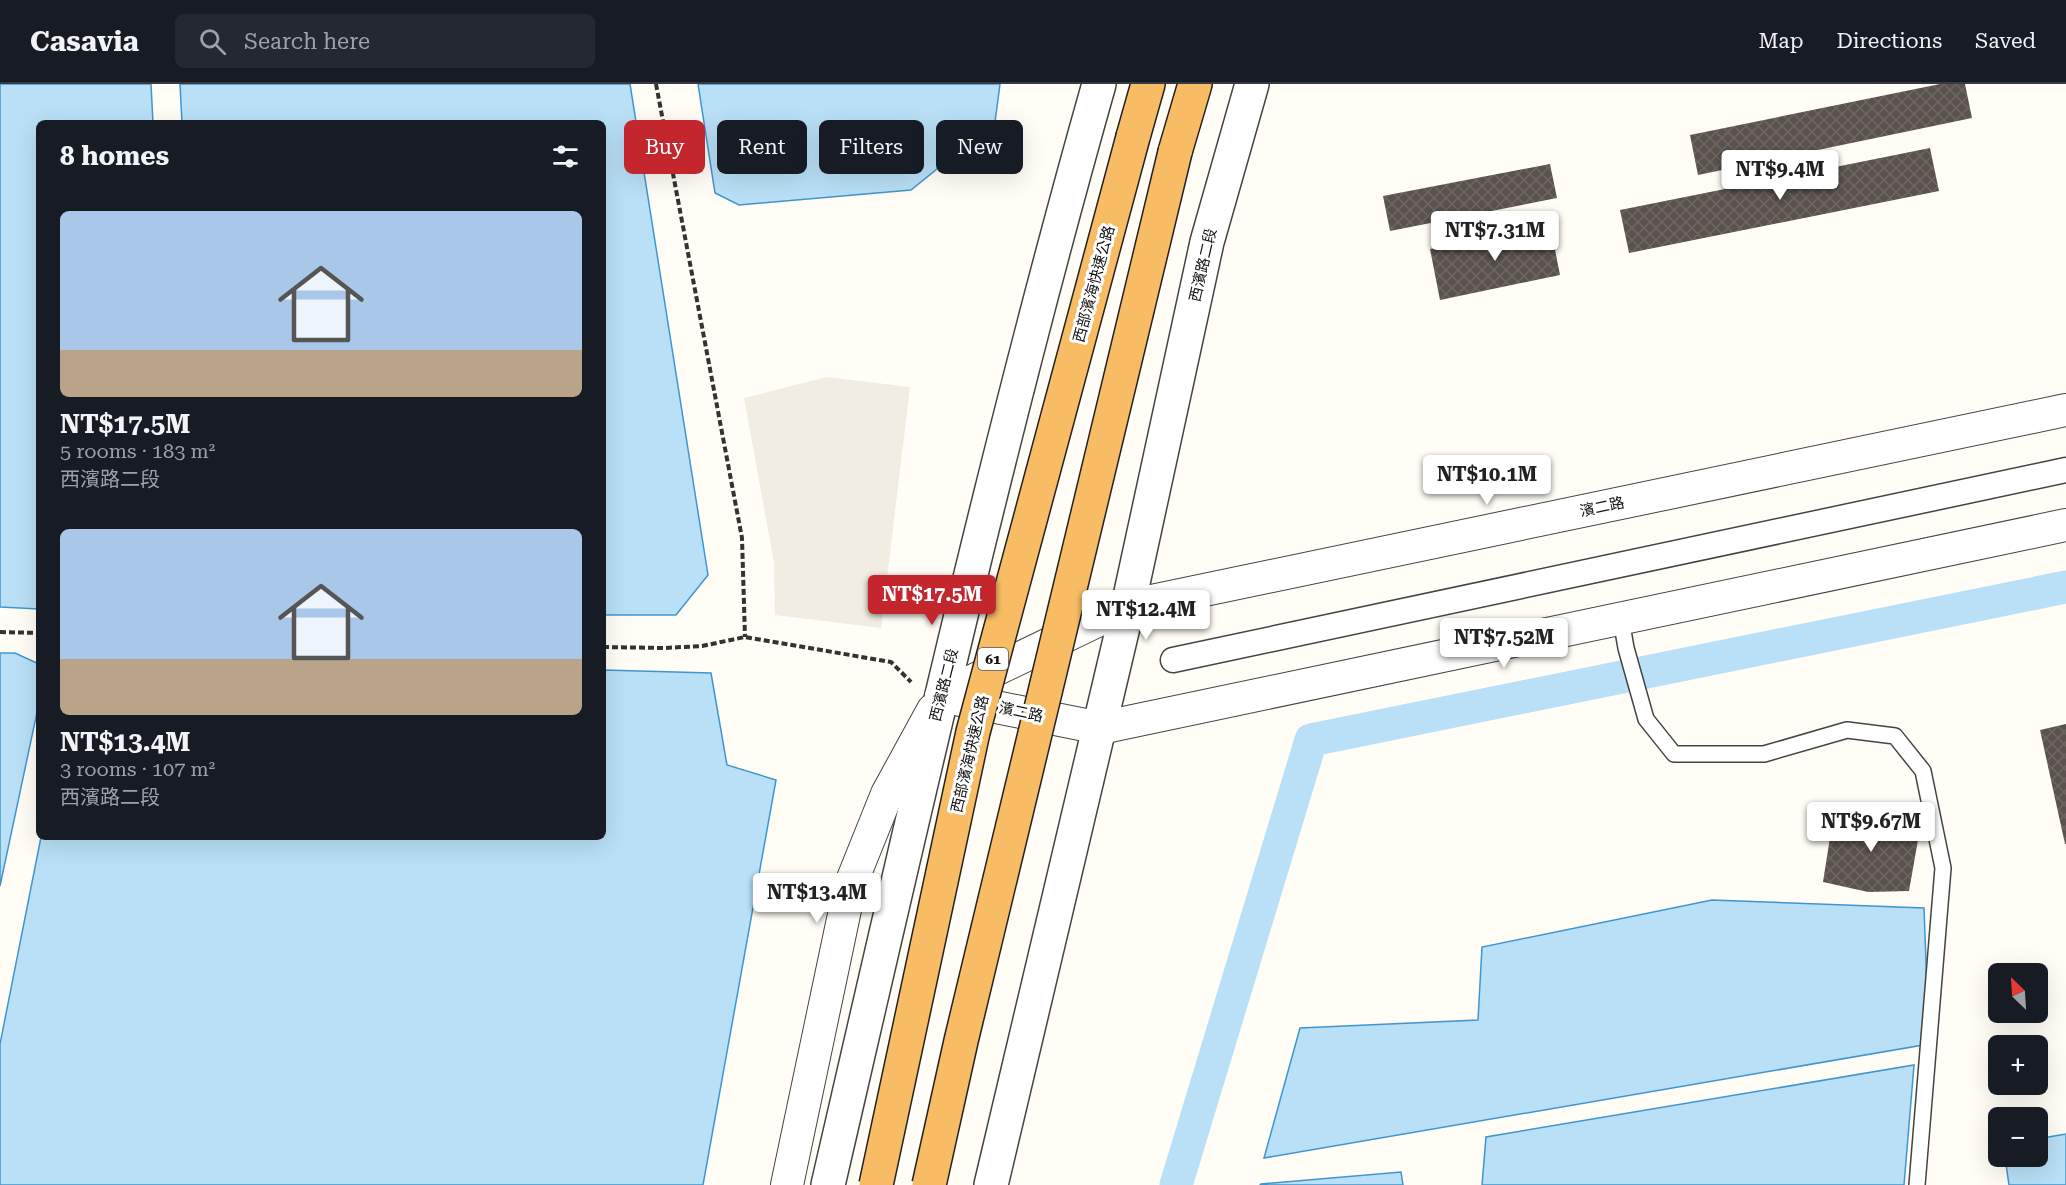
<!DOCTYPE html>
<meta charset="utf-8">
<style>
:root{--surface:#171b24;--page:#242831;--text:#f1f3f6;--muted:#9ea1a6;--line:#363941;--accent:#c4262e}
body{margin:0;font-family:"Roboto Serif","Noto Sans TC",serif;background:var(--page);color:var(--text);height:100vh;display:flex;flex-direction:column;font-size:22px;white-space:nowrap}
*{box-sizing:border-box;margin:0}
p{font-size:20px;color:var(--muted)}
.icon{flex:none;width:33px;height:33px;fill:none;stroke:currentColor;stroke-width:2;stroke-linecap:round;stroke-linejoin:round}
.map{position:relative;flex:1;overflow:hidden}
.side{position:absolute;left:36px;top:36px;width:570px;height:720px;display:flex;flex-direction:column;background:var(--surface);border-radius:9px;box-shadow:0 6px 24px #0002}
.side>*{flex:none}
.banner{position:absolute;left:624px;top:36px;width:570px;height:54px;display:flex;gap:12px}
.needle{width:39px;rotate:335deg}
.buttons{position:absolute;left:1988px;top:879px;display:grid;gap:12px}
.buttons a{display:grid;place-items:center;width:60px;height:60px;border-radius:9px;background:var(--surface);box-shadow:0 6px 24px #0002;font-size:30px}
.price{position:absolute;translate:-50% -51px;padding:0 14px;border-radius:6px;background:#fff;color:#222;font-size:20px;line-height:39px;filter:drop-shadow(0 2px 3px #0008)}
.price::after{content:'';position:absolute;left:50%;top:36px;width:18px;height:14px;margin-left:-9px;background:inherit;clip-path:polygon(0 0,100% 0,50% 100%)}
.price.selected{background:var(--accent);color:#fff}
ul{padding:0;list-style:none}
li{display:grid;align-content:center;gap:12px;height:318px;padding:0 24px}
li span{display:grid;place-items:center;height:186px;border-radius:9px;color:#555}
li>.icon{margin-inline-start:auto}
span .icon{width:108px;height:108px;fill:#fffc;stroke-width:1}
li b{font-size:26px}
h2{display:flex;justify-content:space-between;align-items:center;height:72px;padding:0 24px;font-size:26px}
.chip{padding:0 21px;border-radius:9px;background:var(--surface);box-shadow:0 6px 24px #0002;font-size:21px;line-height:54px}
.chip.selected{background:var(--accent);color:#fff}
header{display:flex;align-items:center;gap:36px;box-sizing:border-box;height:84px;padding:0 30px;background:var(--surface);border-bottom:2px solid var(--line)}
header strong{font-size:28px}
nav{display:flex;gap:33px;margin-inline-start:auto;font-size:21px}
.search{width:420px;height:54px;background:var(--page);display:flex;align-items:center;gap:15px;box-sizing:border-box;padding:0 21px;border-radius:9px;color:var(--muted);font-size:22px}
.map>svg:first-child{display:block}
.plaza{fill:#f1ede2}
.water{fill:#b9e0f7;stroke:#3f96cf;stroke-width:1.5}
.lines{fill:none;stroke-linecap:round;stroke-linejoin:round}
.canal{stroke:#b9e0f7;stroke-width:33}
.building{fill:url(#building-cross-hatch)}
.service-casing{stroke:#444;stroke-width:18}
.pedestrian-casing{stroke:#444;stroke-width:27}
.minor-casing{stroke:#444;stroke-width:34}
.tertiary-casing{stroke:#444;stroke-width:36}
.trunk-casing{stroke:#222;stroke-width:36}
.path{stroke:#333;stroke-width:4;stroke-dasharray:6 3;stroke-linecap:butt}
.service{stroke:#fff;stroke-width:15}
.pedestrian{stroke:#fff;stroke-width:24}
.minor{stroke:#fff;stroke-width:32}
.tertiary{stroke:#fff;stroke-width:33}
.trunk{stroke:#f7bc64;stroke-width:33}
.trunk-bridge-casing{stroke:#222;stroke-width:36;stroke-linecap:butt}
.trunk-bridge{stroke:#f7bc64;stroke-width:33}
.labels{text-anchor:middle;stroke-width:6;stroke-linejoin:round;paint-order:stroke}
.shield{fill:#fff;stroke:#585858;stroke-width:1.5}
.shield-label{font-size:14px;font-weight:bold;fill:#111}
.street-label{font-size:15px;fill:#111;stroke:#fff}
</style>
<header>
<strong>Casavia</strong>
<div class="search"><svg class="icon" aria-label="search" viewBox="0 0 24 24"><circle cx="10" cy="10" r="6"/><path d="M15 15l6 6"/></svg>Search here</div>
<nav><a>Map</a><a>Directions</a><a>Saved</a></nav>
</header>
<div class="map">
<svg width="2066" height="1101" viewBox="0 0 2066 1101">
<defs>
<pattern id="building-cross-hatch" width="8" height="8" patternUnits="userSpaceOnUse" patternTransform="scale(1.5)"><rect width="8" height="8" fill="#5a524d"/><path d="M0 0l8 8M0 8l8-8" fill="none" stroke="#6d6662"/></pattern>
</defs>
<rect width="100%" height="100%" fill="#fffdf5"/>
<path class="plaza" d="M826,293L910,303L881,544L775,531L774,479L744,314Z"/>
<path class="water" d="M0,0H151L153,39H39V525L0,523Z
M180,0H630L708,491L676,531H603V39H182Z
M698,0H1000L995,38L911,106L739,121L715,109Z
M0,569H15L39,580V619L0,802Z
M603,586L711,589L727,681L776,696L703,1101H0V960L41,753H603Z
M1712,816L1924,824L1929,960L1264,1074L1300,944L1478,936L1482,863Z
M1914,981L1904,1101H1482L1486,1053Z
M2066,1050V1101H2009L2005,1073L2037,1072V1055Z
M1401,1088L1403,1101H1260L1261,1100Z"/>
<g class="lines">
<path class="canal" d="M1176,1101L1311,656L2066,503"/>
</g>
<path class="building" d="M1940,0H1965L1972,34L1698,91L1690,51Z
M1930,64L1939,107L1629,169L1620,126Z
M1550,80L1557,114L1390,147L1383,112Z
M1550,140L1560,191L1440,216L1430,165Z
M2066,640V760H2065L2040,646Z
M1834,728L1921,739L1909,807L1868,808L1823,798Z"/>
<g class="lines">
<g class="service-casing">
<path id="service" d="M1621,535L1626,564L1646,635L1674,670H1764L1847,646L1895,652L1923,687L1943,784L1917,1101"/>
</g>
<g class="pedestrian-casing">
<path id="pedestrian" d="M1173,576L2066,386"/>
</g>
<g class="minor-casing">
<path id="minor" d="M941,612L1128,522L2066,326
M956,615L1100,644L2066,441
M787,1101L850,802L887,710L933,626"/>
</g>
<g class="tertiary-casing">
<path id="tertiary" d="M828,1101C913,733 996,364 1099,0
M991,1101L1128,522L1207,158L1252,0"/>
</g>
<g class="trunk-casing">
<path id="trunk" d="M1133,53L1148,0
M1175,68L1195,0"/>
</g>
<path class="path" d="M656,0L742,454L745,553
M0,548L39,549
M603,563L664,564L702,562L745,553L891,578L911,598"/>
<use href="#service" class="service"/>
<use href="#pedestrian" class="pedestrian"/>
<use href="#minor" class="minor"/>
<use href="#tertiary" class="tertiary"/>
<use href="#trunk" class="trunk"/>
<g class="trunk-bridge-casing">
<path id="trunk-bridge" d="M876,1101L973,648L1133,53
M929,1101L961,957L1175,68"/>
</g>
<use href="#trunk-bridge" class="trunk-bridge"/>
</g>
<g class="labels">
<rect class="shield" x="978" y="564" width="30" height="22" rx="4.5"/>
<g class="shield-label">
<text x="993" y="580">61</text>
</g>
<g class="street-label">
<text transform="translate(1203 181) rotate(-77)" y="5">西濱路二段</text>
<text transform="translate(1094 200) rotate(-75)" y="5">西部濱海快速公路</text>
<text transform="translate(1602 423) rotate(-12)" y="5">濱二路</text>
<text transform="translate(944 601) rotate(-76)" y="5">西濱路二段</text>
<text transform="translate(1021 628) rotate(12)" y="5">濱二路</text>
<text transform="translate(970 670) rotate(-77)" y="5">西部濱海快速公路</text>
</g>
</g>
</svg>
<div class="buttons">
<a><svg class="needle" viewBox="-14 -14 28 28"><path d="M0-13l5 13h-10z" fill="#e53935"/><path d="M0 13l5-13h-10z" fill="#9ea1a6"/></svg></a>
<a>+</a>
<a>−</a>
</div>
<b class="price" style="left:1780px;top:117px">NT$9.4M</b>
<b class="price" style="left:1495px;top:178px">NT$7.31M</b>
<b class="price" style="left:1487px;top:422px">NT$10.1M</b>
<b class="price selected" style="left:932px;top:542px">NT$17.5M</b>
<b class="price" style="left:1146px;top:557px">NT$12.4M</b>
<b class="price" style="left:1504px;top:585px">NT$7.52M</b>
<b class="price" style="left:1871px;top:769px">NT$9.67M</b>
<b class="price" style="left:817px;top:840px">NT$13.4M</b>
<div class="banner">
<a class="chip selected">Buy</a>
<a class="chip">Rent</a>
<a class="chip">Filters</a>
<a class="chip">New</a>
</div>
<section class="side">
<h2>8 homes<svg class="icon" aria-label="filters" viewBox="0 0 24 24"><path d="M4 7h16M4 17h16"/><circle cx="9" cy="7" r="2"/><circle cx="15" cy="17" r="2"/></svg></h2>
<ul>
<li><span style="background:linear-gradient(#a9c7e8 75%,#b9a48a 0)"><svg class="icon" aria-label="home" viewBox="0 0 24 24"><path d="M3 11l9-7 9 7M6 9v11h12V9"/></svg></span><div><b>NT$17.5M</b><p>5 rooms · 183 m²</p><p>西濱路二段</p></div></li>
<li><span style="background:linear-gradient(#a9c7e8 70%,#b9a48a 0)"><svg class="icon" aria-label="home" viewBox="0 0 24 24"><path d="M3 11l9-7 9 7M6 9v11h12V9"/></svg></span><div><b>NT$13.4M</b><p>3 rooms · 107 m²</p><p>西濱路二段</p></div></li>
</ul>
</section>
</div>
